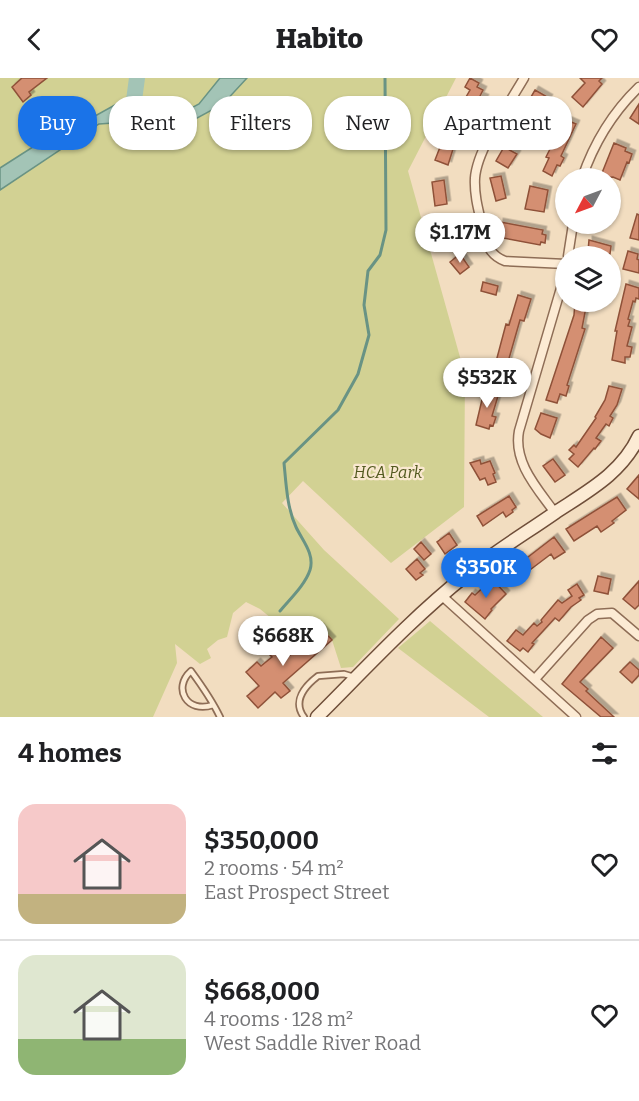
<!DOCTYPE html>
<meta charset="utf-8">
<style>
:root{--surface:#fff;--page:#f6f6f6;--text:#202124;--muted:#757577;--line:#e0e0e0;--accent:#1a73e8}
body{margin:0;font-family:Bitter,serif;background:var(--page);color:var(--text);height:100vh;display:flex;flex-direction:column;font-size:22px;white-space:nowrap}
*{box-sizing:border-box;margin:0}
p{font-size:20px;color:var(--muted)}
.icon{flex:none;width:33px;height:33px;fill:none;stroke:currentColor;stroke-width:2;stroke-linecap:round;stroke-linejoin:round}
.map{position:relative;height:639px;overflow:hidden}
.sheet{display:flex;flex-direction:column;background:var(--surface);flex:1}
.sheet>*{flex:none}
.hud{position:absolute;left:18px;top:18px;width:603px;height:54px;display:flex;gap:12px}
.needle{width:39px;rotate:229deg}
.buttons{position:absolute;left:555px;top:90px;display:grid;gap:12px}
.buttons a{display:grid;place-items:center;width:66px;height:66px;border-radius:50%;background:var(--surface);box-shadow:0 2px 4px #0004;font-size:30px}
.price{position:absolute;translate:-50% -51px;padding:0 14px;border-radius:21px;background:#fff;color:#222;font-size:20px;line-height:39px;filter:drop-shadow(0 2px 3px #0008)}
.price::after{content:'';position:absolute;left:50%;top:36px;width:18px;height:14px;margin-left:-9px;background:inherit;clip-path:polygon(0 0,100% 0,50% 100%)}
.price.selected{background:var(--accent);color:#fff}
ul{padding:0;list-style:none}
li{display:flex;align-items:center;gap:18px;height:150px;padding:0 18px}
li+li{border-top:2px solid var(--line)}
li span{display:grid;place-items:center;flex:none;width:168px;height:120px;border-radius:18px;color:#555}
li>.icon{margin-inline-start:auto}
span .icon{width:72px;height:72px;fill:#fffc;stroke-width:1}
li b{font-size:26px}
h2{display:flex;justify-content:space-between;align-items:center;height:72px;padding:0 18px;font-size:26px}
.tag{padding:0 21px;border-radius:24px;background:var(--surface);box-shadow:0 2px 4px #0004;font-size:21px;line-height:54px}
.tag.selected{background:var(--accent);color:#fff}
header{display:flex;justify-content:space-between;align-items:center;height:78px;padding:0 18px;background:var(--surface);font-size:27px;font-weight:800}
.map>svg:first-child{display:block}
.green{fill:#d2d193}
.water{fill:#a3c4b6;stroke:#699384;stroke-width:1.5}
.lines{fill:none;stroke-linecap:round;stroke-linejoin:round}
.stream{stroke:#699384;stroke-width:3}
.river{stroke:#a3c4b6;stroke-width:16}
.building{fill:#d48f72;stroke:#8f5139;stroke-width:1.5;filter:url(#shadow)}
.lane-casing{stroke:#8e6d56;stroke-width:8}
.street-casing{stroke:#8e6d56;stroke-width:11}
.secondary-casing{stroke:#6f4e39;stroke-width:15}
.lane{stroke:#fcebd4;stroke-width:4.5}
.street{stroke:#fcebd4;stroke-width:8}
.secondary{stroke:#fcebd4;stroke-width:12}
.labels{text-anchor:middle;stroke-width:4.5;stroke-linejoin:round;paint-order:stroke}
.park-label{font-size:16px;font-style:italic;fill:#535a20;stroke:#f9e8d0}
</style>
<header><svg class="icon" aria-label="back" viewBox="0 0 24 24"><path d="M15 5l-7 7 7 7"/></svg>Habito<svg class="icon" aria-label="heart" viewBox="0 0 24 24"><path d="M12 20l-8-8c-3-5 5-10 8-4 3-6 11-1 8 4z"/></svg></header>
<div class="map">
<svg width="639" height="639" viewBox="0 0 639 639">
<defs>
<filter id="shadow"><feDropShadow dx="3.5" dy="-3.5" stdDeviation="0" flood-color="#0004"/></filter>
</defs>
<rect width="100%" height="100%" fill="#f2ddc0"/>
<path class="green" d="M0,0H456L408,93L465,297L464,429L391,485L303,403L282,425L324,472L399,541L353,589L341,590L332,562L320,549L292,575L270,552L272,548L271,540L260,531L246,524L233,535L227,559L218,562L207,571L211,580L200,586L175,566L177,585L153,639H0Z
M430,543L543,639H489L398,570Z"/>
<path class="water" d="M220,0H247L223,26L177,51H161L128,44L99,46L0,112V90L50,58L77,48L122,23L143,22L151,26L158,34H184L199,26Z"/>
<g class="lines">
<path class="stream" d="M280,533C290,521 305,507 310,492C315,476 302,462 296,449C287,430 286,405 284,385L338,332L358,296L369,257L364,227L368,193L380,177L386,152L385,0"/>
<path class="river" d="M118,35L133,30L137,0"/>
</g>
<path class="building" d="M22,0H47L29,14L31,17L23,24L12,9Z
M470,0L479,5L477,9L483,12L480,18L485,20L478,32L468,26L470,22L466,19L470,12L465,9Z
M580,0H602L599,3L602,6L583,29L572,19L585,5Z
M535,12L549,20L538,39L524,31Z
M639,26V46L630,40Z
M450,33L464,41L462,44L468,48L463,58L443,46Z
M562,40L576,46L561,78L564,80L560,88L557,87L552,98L543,93L549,80L546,79L553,65L551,64Z
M442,64L454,68L448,87L435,82Z
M614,65L626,70L625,73L632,76L629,85L627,84L620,102L613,99L600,100Z
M504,69L517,76L508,90L496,83Z
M501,98L506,120L496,123L490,100Z
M444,102L447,126L435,128L432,104Z
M530,108L548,112L544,134L525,131Z
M637,136L639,137V162L630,160Z
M451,144L454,159L440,162L436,148Z
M500,144L543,152L542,156L546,157L545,165L541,164L540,167L503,160L504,157L498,156Z
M589,162L611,168L610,176L588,173Z
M628,173L638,176L637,181L639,182V195L623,191Z
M460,176L469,189L460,196L450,184Z
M483,204L498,208L496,217L481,213Z
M626,206L639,210V221L636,220L635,224L633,223L628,241L630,242L628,248L632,249L627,268L632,269L630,279H625V285L612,282L617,253H615Z
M518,217L531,221L524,243L520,242L504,298L493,295L506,246L509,247Z
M575,224H587L582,250L585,251L567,307L569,308L566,318L560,316L557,325L546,322L574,237Z
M609,308L622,311L617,327L610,338L613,340L609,348L606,346L596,360L601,363L595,371L594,370L578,389L569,381L574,376L569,372L574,367L576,369L596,340L595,339L605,322Z
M485,309L495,312L494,317L498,318L492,338L496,339L493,348L490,347L489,351L476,347Z
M541,335L557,340L550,360L541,356L535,351Z
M553,381L565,397L555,404L543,388Z
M480,382L481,386L490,383L495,395L493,396L496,404L488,407L485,400L480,402L470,385Z
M639,397V421L627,411Z
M509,418L516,429L512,432L513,434L506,439L503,434L483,448L477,438Z
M617,419L626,432L612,443L614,445L601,454L597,448L574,463L566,451Z
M449,455L457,467L445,476L437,464Z
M554,459L565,474L554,481L551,476L514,504L506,492L513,487L515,489Z
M421,464L431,476L424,482L414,471Z
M417,481L425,491L420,495L423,497L416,502L406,491Z
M598,498L611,501L608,516L594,513Z
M492,501L506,516L491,531L492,532L485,541L465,524L472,515L475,517Z
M639,503V527L635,531L623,521Z
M577,506L584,517L579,520L581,522L571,529L559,543L555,540L532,565L534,566L528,574L523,570L520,573L507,563L516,552L523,557L534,545L537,548L542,544L541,542L558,522L562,525L572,518L568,512Z
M320,549L332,562L283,605L290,613L281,620L275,614L258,630L247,618L259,608L246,594L257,584L261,588L272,579L267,574L278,564L290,577Z
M601,559L613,570L580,604L588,611L586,613L614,639H601L562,606Z
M630,584L639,592V597L632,605L620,594Z"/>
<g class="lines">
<g class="lane-casing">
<path id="lane" d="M213,627C187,636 172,610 191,593C202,608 212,622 220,639
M304,639C292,623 305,608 318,598L344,596L354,599"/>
</g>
<g class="street-casing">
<path id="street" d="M524,0C509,26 477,71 475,100C474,118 479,134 483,151C487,166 489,177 505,183L566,186
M582,100C594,65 612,35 639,9
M568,178L573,146
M555,435C538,411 513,385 519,353L566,193
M441,517L576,639
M535,601L588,542L597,536L612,535L639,558"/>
</g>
<g class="secondary-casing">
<path id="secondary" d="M317,639C365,591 413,539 466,497C494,474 526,455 556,434C588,413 622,395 639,358"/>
</g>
<use href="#lane" class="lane"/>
<use href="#street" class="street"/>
<use href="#secondary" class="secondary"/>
</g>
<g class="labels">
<g class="park-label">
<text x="388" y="400">HCA Park</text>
</g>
</g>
</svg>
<div class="buttons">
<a><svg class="needle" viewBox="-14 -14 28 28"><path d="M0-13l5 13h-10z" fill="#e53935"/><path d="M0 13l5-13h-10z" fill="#757577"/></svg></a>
<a><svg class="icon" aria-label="layers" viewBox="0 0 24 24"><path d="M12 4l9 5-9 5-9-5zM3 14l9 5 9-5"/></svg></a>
</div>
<b class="price" style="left:460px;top:186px">$1.17M</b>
<b class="price" style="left:487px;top:331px">$532K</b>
<b class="price selected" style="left:486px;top:521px">$350K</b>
<b class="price" style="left:283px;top:589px">$668K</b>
<div class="hud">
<a class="tag selected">Buy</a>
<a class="tag">Rent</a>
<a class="tag">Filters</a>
<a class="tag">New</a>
<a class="tag">Apartment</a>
</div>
</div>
<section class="sheet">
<h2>4 homes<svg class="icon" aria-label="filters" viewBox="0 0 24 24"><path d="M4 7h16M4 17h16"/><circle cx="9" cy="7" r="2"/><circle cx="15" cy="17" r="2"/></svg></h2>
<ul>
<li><span style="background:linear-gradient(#f6c9c9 75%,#c2b280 0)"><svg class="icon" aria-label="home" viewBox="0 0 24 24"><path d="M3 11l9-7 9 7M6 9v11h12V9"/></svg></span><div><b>$350,000</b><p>2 rooms · 54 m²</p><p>East Prospect Street</p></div><svg class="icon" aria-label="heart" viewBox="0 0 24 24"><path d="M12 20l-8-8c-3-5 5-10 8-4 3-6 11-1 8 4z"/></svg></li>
<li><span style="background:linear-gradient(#dfe7d0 70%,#8fb573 0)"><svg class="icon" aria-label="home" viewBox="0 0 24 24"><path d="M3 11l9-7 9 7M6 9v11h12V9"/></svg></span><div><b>$668,000</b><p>4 rooms · 128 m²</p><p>West Saddle River Road</p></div><svg class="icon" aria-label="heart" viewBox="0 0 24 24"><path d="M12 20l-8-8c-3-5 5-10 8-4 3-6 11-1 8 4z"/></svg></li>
</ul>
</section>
